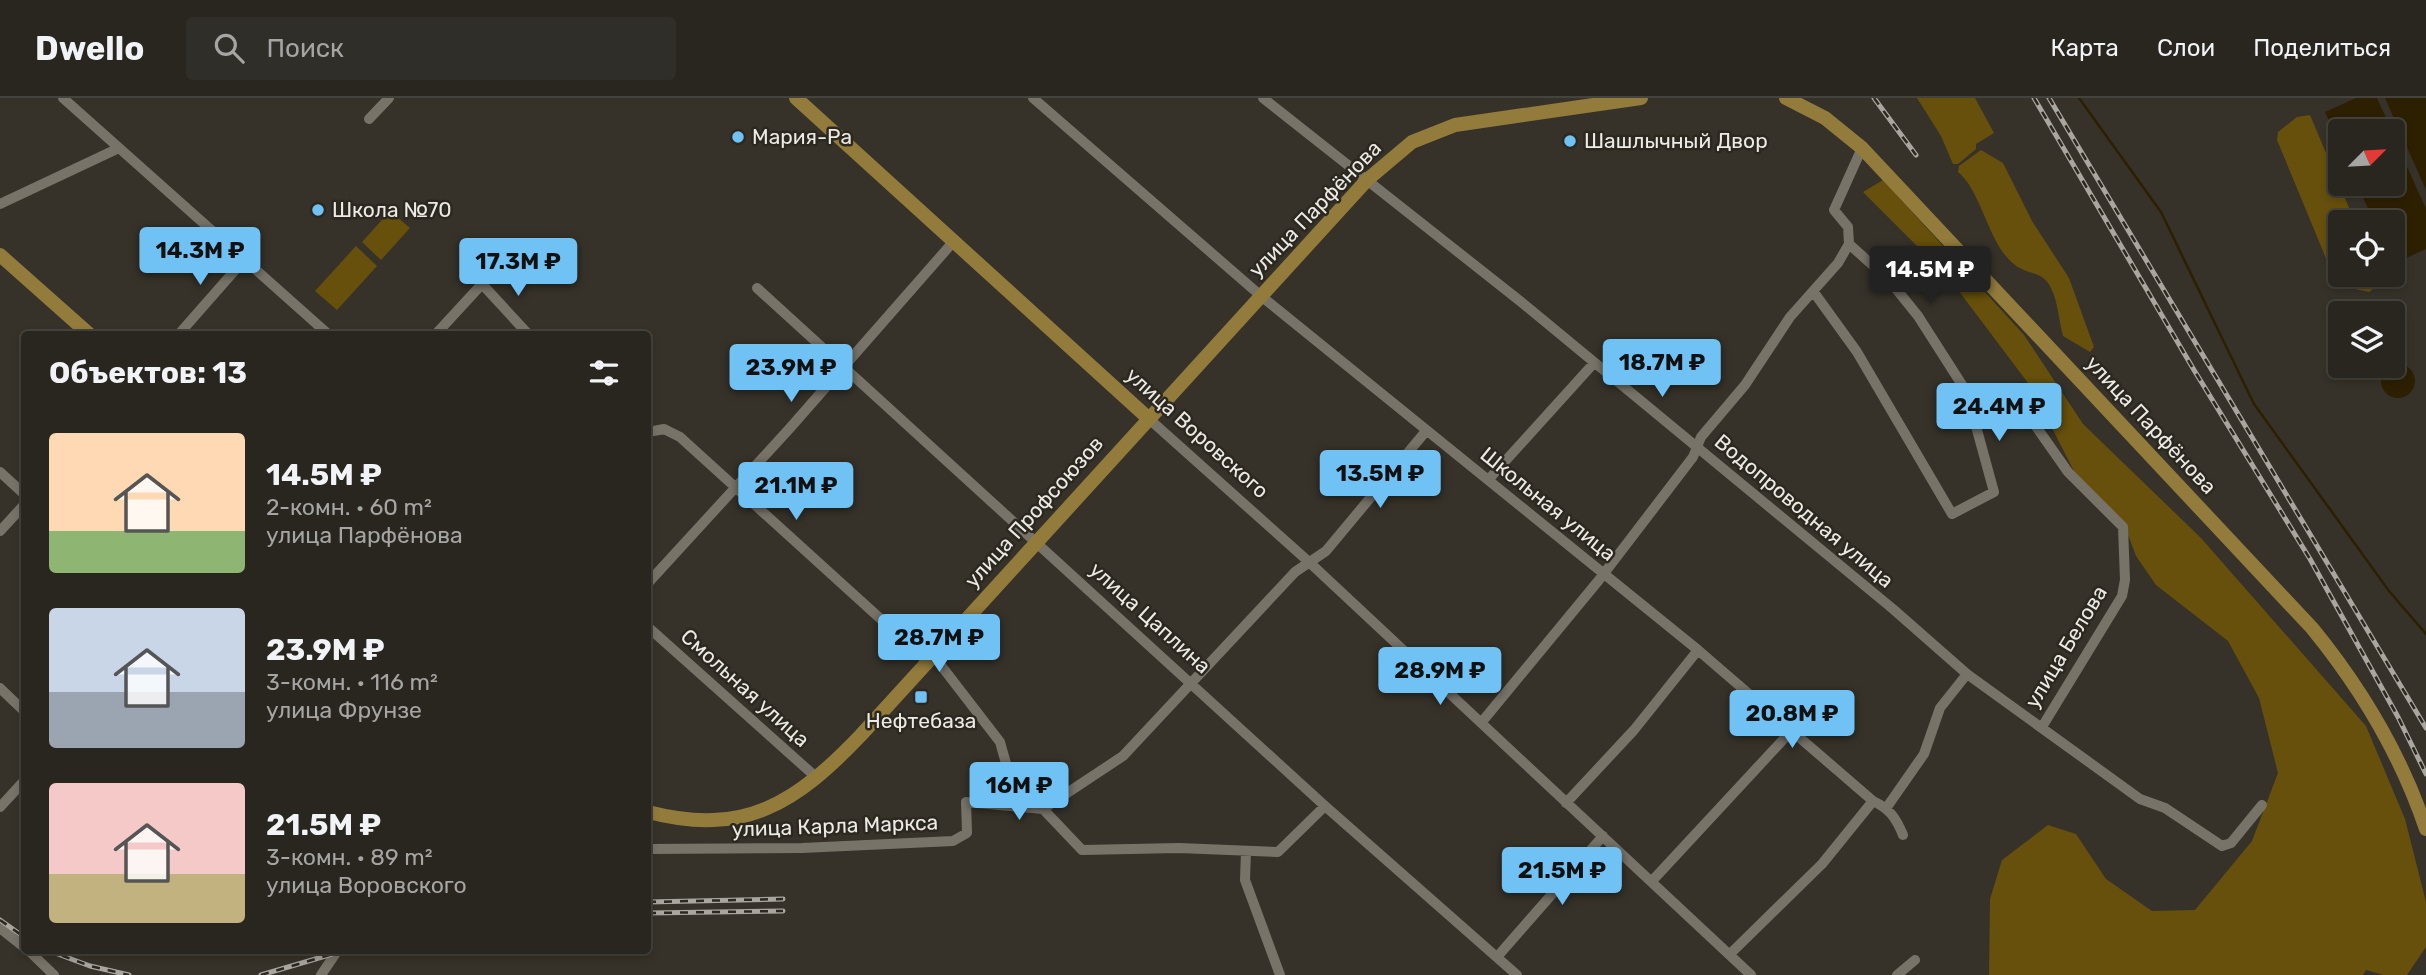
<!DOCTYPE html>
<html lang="ru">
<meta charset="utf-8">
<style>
:root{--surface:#28261f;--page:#302e28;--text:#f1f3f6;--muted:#a5a5a4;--line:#44433d;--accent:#70c1f4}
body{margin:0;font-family:Rubik,sans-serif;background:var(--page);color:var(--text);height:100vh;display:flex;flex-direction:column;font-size:26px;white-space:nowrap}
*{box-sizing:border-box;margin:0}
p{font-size:23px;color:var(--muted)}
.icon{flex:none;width:38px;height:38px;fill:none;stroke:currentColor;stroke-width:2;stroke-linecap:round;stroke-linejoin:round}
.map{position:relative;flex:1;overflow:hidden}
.details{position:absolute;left:21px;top:233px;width:630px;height:623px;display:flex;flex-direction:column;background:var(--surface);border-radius:7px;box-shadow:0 4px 10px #0003,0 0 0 2px var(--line)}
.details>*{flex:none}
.needle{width:46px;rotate:66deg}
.fabs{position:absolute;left:2328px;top:21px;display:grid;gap:14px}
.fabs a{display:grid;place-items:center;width:77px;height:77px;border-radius:7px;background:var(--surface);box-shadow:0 4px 10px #0003,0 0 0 2px var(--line);font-size:35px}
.price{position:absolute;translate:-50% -60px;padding:0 16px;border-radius:7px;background:var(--accent);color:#111;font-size:23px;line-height:46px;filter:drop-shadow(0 2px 4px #0008)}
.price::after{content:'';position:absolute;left:50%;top:42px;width:21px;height:16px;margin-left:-10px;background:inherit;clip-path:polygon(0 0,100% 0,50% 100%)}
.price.active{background:#222;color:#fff}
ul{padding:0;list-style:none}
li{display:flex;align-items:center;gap:21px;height:175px;padding:0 28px}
li span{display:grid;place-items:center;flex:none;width:196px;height:140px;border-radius:7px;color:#555}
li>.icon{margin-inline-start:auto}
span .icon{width:84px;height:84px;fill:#fffc;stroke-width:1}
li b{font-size:30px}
h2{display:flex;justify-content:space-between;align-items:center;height:84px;padding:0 28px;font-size:30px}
header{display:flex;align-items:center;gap:42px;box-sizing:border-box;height:98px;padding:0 35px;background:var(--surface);border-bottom:2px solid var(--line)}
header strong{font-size:33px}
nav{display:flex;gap:38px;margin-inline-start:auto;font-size:24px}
.search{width:490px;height:63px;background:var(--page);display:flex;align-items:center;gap:18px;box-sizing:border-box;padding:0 24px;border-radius:7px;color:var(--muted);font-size:26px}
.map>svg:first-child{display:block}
.green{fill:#67500b}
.water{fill:#2d2000}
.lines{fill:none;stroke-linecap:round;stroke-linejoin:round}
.stream{stroke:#2d2000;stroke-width:2.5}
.minor{stroke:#787369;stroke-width:10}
.major{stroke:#927b3b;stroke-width:14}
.rail-casing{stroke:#a9a69f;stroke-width:5}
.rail{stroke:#2c281f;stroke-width:2.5;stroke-dasharray:8;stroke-linecap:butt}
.poi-dot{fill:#70c1f4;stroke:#2c281f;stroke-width:2.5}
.labels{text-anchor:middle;stroke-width:5;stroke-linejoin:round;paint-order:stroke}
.poi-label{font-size:21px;fill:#eceae4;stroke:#2c281f;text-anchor:start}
.street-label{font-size:21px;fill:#eceae4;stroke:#2c281f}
</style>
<header>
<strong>Dwello</strong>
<div class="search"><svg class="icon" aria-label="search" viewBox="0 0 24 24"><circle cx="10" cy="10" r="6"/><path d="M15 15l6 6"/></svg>Поиск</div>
<nav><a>Карта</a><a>Слои</a><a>Поделиться</a></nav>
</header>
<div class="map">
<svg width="2426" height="877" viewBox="0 0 2426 877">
<rect width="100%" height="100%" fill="#363229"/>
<path class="green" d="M1917,0H1975L1994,35L1976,46V51L1958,66H1953L1941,38Z
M2310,17L2355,124H2340V177H2378L2381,185L2369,194L2337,187L2277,42L2278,34L2297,19Z
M1981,52L2003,65L2032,123L2069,180L2094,249L2090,254L2063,238C2059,223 2058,204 2051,190C2043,173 2028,177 2015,167C1988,147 1982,93 1958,74L1959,68Z
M1883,82L2024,237L2083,326L2201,440L2366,628L2405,721L2426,804V849L2407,877H2383L2366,872L2363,877H1989L1990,801L2002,762L2048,727L2076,736L2106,781L2152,813L2195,812L2252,743L2278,675L2259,600L2228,543L2156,487L2136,458L2124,426L2076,377L2031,289L1949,180L1863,94Z
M390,113L410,130L381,162L362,144Z
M356,148L377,168L337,212L315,193Z"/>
<path class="water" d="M2356,0H2377L2392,33H2340V46L2325,14Z
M2385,0H2426V92Z
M2392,35L2426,111V151L2393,166L2392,124H2374L2357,86H2392Z
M2381 283a17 17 0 1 1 34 0a17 17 0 1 1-34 0Z"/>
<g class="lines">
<path class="stream" d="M2079,0L2161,114L2254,306L2389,493L2426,536"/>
<path class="minor" d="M63,0L328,236
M1033,0L1261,198L1698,552L1873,703C1890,711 1896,720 1903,737
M1263,0L1520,203L1893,511L1967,576L2140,701L2165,710L2222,748L2231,745L2262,707
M369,21L389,0
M0,106L119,50
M1849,146L1889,182L1918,218L1973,304
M757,190L1325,708L1517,877
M1813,193L1857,254L1952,416L1994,394L1971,310L1973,304H1977L2023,310L2068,374L2123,429L2125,482L2122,498L2042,629
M179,236L244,162
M436,236L482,186L528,236
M1148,320L1309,464L1751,877
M648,334L664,331L680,339L927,563
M0,374L24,396
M1489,381L1594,265
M0,433L24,407
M648,485L790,330L954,143
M648,529L817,680
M933,557L1000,644L1018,708
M0,590L24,613
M1481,625L1599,482L1693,359L1701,339L1745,287L1790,219L1838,165L1849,146L1848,129L1834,112L1862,50
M1566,705L1634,632L1698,552
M0,709L24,683
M1887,709L1924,656L1940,610L1967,576
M1043,711L1082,752L1179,750L1278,754L1325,708
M648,751L802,750L953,743L967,735L966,704L1043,711L1123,658L1295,474L1326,453L1426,333
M1246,753L1245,782L1280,877
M1652,783L1793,631
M0,830L24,849
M28,852L54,877
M1730,856L1822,766L1873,703
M1497,859L1603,738
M321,877L338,852
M1897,877L1915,862"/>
<path class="major" d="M796,0L1148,320
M1786,0L1825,20L1862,50L2312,530C2361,590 2401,657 2426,731
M0,157L89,236
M648,714C745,739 796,705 861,637L1367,82L1412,44L1455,27L1641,0"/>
<g class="rail-casing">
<path id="rail" d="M1874,0L1916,57
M2034,0L2194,272L2310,461L2398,619L2426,676
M2049,0L2426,630
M648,804L783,801
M648,815L783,813
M0,822L24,839
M47,852L90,868L129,877
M261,877L346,852"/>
</g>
<use href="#rail" class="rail"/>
</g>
<g class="poi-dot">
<circle cx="738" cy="39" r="7"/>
<circle cx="1570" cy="43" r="7"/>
<circle cx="318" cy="112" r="7"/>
<rect x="914" y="592" width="14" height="14" rx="3.5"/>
</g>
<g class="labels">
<g class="poi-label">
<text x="752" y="46">Мария-Ра</text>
<text x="1584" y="50">Шашлычный Двор</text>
<text x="332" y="119">Школа №70</text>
<text x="921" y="630" text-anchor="middle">Нефтебаза</text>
</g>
<g class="street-label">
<text transform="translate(1315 111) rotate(-46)" y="7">улица Парфёнова</text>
<text transform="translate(2151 327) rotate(47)" y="7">улица Парфёнова</text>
<text transform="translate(1197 335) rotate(42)" y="7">улица Воровского</text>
<text transform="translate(1548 406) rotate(39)" y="7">Школьная улица</text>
<text transform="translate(1804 413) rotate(40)" y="7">Водопроводная улица</text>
<text transform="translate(1034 414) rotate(-48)" y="7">улица Профсоюзов</text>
<text transform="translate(1150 520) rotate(42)" y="7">улица Цаплина</text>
<text transform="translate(2066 549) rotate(-59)" y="7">улица Белова</text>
<text transform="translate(745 590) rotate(42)" y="7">Смольная улица</text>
<text transform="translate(835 728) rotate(-2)" y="7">улица Карла Маркса</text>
</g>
</g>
</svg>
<div class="fabs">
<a><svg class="needle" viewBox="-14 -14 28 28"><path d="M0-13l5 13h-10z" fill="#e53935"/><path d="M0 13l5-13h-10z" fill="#a5a5a4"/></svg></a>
<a><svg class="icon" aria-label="locate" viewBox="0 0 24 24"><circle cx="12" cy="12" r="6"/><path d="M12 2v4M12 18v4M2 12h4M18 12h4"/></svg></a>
<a><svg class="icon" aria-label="layers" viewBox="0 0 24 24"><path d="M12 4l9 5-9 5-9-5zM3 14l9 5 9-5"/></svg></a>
</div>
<b class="price" style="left:200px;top:189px">14.3M ₽</b>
<b class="price" style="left:518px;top:200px">17.3M ₽</b>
<b class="price active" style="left:1930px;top:208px">14.5M ₽</b>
<b class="price" style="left:1662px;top:301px">18.7M ₽</b>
<b class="price" style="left:791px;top:306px">23.9M ₽</b>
<b class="price" style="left:1999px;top:345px">24.4M ₽</b>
<b class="price" style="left:1380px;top:412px">13.5M ₽</b>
<b class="price" style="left:796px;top:424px">21.1M ₽</b>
<b class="price" style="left:939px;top:576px">28.7M ₽</b>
<b class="price" style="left:1440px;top:609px">28.9M ₽</b>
<b class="price" style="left:1792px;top:652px">20.8M ₽</b>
<b class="price" style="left:1019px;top:724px">16M ₽</b>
<b class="price" style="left:1562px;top:809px">21.5M ₽</b>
<section class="details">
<h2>Объектов: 13<svg class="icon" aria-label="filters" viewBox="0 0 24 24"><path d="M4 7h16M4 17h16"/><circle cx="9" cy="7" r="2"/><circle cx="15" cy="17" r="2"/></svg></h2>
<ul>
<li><span style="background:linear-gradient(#ffd9b3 70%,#8fb573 0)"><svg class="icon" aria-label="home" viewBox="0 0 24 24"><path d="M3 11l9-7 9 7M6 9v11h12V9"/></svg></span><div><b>14.5M ₽</b><p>2-комн. · 60 m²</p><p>улица Парфёнова</p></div></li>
<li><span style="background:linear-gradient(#c9d6e8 60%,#9aa5b1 0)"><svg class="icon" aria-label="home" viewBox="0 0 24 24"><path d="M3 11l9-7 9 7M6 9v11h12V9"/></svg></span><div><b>23.9M ₽</b><p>3-комн. · 116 m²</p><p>улица Фрунзе</p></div></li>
<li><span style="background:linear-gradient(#f6c9c9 65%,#c2b280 0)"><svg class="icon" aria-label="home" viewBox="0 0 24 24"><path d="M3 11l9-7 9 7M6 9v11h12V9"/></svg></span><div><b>21.5M ₽</b><p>3-комн. · 89 m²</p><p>улица Воровского</p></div></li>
</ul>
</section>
</div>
